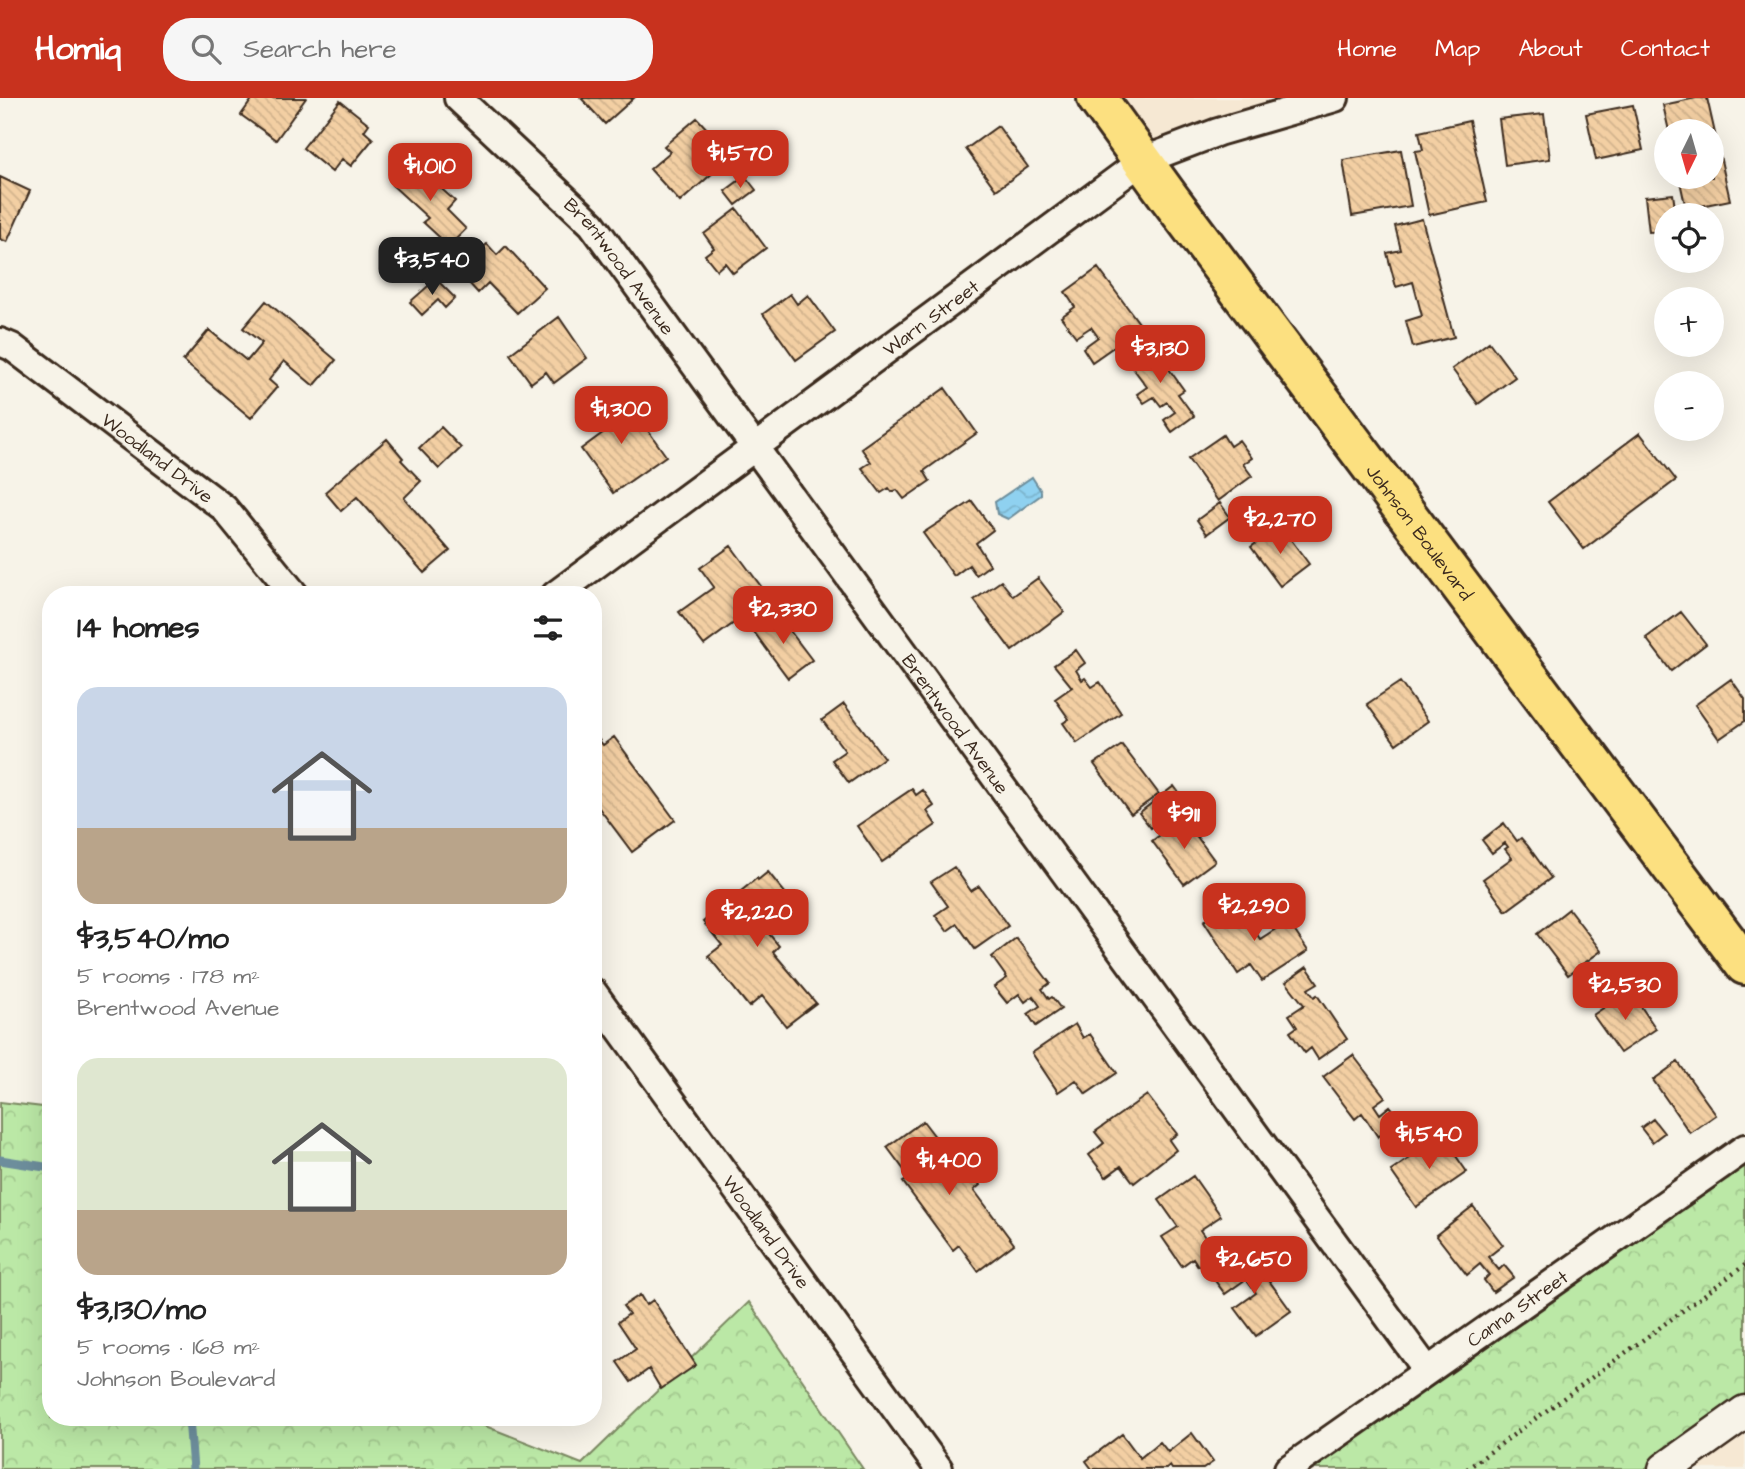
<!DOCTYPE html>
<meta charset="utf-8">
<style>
:root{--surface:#fff;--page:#f6f6f6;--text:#222;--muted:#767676;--accent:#c8321e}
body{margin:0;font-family:"Architects Daughter",sans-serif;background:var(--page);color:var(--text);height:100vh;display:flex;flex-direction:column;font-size:26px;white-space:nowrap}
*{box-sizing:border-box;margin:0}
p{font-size:23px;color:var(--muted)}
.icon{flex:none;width:38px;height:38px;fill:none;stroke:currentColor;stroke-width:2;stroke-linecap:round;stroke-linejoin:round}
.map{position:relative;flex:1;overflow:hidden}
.panel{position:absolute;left:42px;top:488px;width:560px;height:840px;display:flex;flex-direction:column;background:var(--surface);border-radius:28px;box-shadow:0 7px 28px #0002}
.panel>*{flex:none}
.needle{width:46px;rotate:185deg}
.fabs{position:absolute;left:1654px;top:21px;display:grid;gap:14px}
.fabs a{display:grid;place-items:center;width:70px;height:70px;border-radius:50%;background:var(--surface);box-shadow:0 7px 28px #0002;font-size:35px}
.price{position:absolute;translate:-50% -60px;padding:0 16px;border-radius:14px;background:var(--accent);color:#fff;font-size:23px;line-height:46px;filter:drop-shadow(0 2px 4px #0008)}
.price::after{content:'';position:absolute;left:50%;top:42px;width:21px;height:16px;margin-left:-10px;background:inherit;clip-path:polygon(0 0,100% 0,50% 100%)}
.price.selected{background:#222;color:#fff}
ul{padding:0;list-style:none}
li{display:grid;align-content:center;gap:14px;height:371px;padding:0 35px}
li span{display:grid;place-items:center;height:217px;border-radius:21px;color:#555}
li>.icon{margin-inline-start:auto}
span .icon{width:126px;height:126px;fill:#fffc;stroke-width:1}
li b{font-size:30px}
h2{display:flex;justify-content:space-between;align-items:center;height:84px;padding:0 35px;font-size:30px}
header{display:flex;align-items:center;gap:42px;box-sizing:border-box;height:98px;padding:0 35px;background:var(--accent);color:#fff}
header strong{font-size:33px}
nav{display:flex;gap:38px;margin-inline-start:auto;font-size:24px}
.search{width:490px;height:63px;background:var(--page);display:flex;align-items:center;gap:18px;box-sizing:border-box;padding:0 24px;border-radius:28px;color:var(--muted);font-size:26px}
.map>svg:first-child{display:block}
.built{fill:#f6e8d3}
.forest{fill:url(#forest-crowns);stroke:#7b8962;stroke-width:2}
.water{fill:url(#water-waves);stroke:#6d8e9c;stroke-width:2}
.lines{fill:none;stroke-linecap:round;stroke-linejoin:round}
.stream{stroke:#6d8e9c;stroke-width:9}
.building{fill:url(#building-back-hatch);stroke:#3b2a1e;stroke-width:2}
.minor-casing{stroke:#3b2a1e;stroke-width:32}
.tertiary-casing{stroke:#3b2a1e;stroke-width:37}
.primary-casing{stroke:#3b2a1e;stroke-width:44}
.path{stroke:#3b2a1e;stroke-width:4.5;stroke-dasharray:2 5;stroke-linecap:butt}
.minor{stroke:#f7f3e8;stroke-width:26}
.tertiary{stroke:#f7f3e8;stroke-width:32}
.primary{stroke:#fce080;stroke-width:38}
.labels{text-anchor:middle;stroke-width:7;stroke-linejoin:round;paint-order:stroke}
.street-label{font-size:19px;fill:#3b2a1e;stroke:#f7f3e8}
</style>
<header>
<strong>Homiq</strong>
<div class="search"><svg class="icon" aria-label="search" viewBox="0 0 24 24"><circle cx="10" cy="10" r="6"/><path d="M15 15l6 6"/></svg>Search here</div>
<nav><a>Home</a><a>Map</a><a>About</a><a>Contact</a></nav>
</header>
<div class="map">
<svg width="1745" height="1371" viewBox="0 0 1745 1371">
<defs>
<pattern id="forest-crowns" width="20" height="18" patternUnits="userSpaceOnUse" patternTransform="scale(1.75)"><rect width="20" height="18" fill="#bbe8a6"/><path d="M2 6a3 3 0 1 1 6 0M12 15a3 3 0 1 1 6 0" fill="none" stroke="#a2c78e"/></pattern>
<pattern id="water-waves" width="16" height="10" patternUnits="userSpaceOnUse" patternTransform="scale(1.75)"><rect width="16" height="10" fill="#8fd1f0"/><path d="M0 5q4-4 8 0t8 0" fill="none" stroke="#7cb4cd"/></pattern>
<pattern id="building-back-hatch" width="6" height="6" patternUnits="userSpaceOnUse" patternTransform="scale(1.75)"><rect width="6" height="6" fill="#f3cfa3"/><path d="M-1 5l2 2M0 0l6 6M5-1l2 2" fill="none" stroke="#d1b28c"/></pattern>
</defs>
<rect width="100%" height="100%" fill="#f7f3e8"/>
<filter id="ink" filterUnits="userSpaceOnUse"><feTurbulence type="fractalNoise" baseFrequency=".0143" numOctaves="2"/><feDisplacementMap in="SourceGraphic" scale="14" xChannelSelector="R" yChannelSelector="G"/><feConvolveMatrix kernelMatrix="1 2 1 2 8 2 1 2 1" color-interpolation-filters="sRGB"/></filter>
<g filter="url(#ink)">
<path class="built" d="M1097,0H1267L1264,19L1142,63Z
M1745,1314V1371H1665Z"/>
<path class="forest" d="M0,1004L51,1010V1320H465L582,1366L749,1204L863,1371H0Z
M1745,1050V1314L1665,1371H1288Z"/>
<path class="water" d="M1032,379L1041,393V397L1008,421L997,416L995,404Z"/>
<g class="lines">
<path class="stream" d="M0,1062L51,1070
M189,1320L193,1371"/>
</g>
<path class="building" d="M253,0H306L276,42L241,17Z
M581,0H634L605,26Z
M1696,0H1707L1730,102L1686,111L1679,79H1712V33H1669L1663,7Z
M340,3L369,26L364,33L373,41L351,68L342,61L332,74L303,50Z
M1633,7L1643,52L1596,62L1586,16Z
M1544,16L1550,61L1505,67L1499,21Z
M697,20L732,58L680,104L650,71L670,54L664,48Z
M1469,23L1487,104L1429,117L1415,53L1423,52L1419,34Z
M998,28L1028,69L996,92L966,51Z
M1401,52L1411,108L1352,118L1343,62Z
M413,65L455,103L447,112L466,131L449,148L423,124L428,120L392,87Z
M745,78L756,92L736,107L725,93Z
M0,79L30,93L7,144L0,141Z
M1673,96L1676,117H1666V133L1649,134L1645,99Z
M737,111L766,150L733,175L725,165L717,172L705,157L714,150L704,136Z
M1422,121L1454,239L1413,249L1406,223L1422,218L1413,184L1396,189L1387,155L1401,152L1395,128Z
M487,146L497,157L506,148L545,190L517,215L488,185L478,195L458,173Z
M1098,170L1142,229L1092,264L1083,250L1098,239L1091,229L1076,239L1061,219L1075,209L1065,194Z
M436,181L455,200L445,210L438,202L422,217L410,204Z
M790,196L797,206L808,197L835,234L796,262L763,216Z
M266,203L336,262L314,288L284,263L269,282L277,289L251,320L183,263L209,232L247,263L262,245L243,230Z
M559,219L587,260L554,285L546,274L531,285L510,256Z
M1489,244L1515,279L1478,306L1452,271Z
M1151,246L1184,292L1178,296L1194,318L1172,334L1164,322L1175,314L1167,304L1161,308L1154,299L1144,305L1137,296L1147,289L1127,262Z
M945,290L977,335L924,373L930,383L904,401L897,392L892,394L889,390L881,395L862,370L871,364L861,350Z
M605,297L623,322L635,314L666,358L613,395L581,351L604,334L587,310Z
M441,329L461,350L439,371L419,350Z
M1640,335L1676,382L1584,451L1548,404Z
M1223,337L1230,348L1239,342L1252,360L1243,366L1252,378L1218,403L1188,361Z
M387,341L403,360L401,362L421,383L404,400L450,453L424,475L357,399L341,413L325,394Z
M972,403L993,432L976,445L990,467L976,477L969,467L954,478L923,435Z
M1220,405L1230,419L1207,436L1197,422Z
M1280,427L1309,466L1280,488L1251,449Z
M731,448L769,499L704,547L679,514L714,489L700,470Z
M1038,480L1064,514L1012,553L974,502L1001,483L1013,498Z
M1681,514L1706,546L1671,573L1646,540Z
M778,517L812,562L788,580L754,534Z
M1076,552L1085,565L1076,572L1082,582L1085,580L1092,589L1100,584L1121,615L1077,645L1063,625L1069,621L1055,601L1072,589L1054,567Z
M1731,581L1745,601V623L1719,641L1695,607Z
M1400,584L1428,623L1396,646L1367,606Z
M844,606L884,660L849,685L832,662L845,653L822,622Z
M593,634L603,647L614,639L675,722L632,754L593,702Z
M1122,647L1159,696L1131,716L1094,666Z
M1174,688L1185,703L1151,730L1139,715Z
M912,691L916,697L923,692L934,708L927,713L936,727L882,764L857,728Z
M1183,720L1215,763L1184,786L1152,743Z
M1504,725L1517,743L1521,740L1528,748L1551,780L1506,813L1483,781L1512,760L1505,751L1508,749L1505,745L1492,755L1482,742Z
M954,769L971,793L979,788L1008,828L975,851L957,826L947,833L935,817L948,808L931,784Z
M768,774L795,807L765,831L779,848L773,854L816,905L786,928L762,898L749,909L708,858L722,847L703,824L757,780L758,782Z
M1235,802L1260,841L1288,823L1308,853L1262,883L1251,867L1238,876L1204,823Z
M1569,811L1601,853L1568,877L1537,836Z
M1016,840L1050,885L1042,891L1049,901L1052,899L1061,911L1036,928L1028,916L1040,908L1033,898L1025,904L1019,896L1007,905L994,889L1007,880L992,859Z
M1307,869L1318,885L1308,891L1314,899L1317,897L1347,941L1318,961L1311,950L1305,955L1290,934L1297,929L1289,917L1304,907L1286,884Z
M1630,892L1656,931L1620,955L1593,917Z
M1075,926L1083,940L1090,936L1117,975L1086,996L1076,982L1058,994L1032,955Z
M1353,957L1385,999L1374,1007L1380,1016L1390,1008L1401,1021L1378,1039L1362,1015L1355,1021L1323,979Z
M1678,964L1716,1017L1690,1035L1653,982Z
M1147,997L1177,1036L1169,1042L1176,1052L1134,1085L1121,1068L1106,1079L1089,1057L1104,1045L1095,1034Z
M1653,1021L1664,1035L1652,1044L1641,1030Z
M923,1023L960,1071L965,1067L980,1087L974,1092L1014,1146L978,1173L959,1147L953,1152L903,1084L910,1080L887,1049Z
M1442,1038L1467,1074L1416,1109L1391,1073Z
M1193,1078L1221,1118L1200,1132L1216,1155L1198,1168L1193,1160L1182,1168L1162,1139L1178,1129L1159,1102Z
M1473,1108L1503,1147L1488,1159L1499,1172L1504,1167L1514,1179L1493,1194L1484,1182L1489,1177L1480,1166L1467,1177L1436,1137Z
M1246,1157L1258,1176L1262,1173L1291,1213L1256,1238L1235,1210L1256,1195L1248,1184L1250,1182L1249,1179L1225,1196L1213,1180Z
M640,1197L646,1207L653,1202L696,1267L661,1291L649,1271L631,1284L617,1264L636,1251L618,1224L629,1216L623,1208Z
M1192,1335L1213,1364L1203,1371H1172L1170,1368L1166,1371H1092L1086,1363L1122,1336L1140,1360L1160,1344L1168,1354Z"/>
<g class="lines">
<g class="minor-casing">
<g id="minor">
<path id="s1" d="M458,0L592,126L1427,1272"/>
<path id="s2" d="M0,244L12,249L224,410L295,497"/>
<path id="s3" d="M555,497L1142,63L1218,34L1335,0"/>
<path id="s4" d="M593,894L939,1371"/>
<path id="s5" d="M1288,1371L1745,1050"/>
</g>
</g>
<g class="tertiary-casing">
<path id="tertiary" d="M1665,1371L1745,1314"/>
</g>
<g class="primary-casing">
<g id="primary">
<path id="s6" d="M1097,0L1168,98L1745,867"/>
</g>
</g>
<path class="path" d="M1467,1371L1745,1167"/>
<use href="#minor" class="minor"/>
<use href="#tertiary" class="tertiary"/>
<use href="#primary" class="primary"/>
</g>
</g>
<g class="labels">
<g class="street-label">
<text dy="7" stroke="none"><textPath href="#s1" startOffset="234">Brentwood Avenue</textPath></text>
<text dy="7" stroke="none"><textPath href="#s3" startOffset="467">Warn Street</textPath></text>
<text dy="7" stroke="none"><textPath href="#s2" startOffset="196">Woodland Drive</textPath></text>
<text dy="7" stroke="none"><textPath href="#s6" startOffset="541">Johnson Boulevard</textPath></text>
<text dy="7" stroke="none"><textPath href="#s1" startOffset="802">Brentwood Avenue</textPath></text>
<text dy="7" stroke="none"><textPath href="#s4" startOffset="296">Woodland Drive</textPath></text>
<text dy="7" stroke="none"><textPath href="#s5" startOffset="280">Canna Street</textPath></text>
</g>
</g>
</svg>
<div class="fabs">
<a><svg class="needle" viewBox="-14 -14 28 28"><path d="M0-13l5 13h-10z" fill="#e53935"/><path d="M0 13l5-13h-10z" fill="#767676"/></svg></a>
<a><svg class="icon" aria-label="locate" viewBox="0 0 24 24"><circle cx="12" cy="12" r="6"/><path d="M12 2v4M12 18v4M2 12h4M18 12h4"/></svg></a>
<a>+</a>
<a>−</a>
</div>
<b class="price" style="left:740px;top:92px">$1,570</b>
<b class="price" style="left:430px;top:105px">$1,010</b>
<b class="price selected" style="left:432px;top:199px">$3,540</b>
<b class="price" style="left:1160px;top:287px">$3,130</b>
<b class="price" style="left:621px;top:348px">$1,300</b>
<b class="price" style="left:1280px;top:458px">$2,270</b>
<b class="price" style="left:783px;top:548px">$2,330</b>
<b class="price" style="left:1184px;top:753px">$911</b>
<b class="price" style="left:1254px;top:845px">$2,290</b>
<b class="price" style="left:757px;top:851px">$2,220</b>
<b class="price" style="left:1625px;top:924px">$2,530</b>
<b class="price" style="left:1429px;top:1073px">$1,540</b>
<b class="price" style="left:949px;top:1099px">$1,400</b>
<b class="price" style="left:1254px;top:1198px">$2,650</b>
<section class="panel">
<h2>14 homes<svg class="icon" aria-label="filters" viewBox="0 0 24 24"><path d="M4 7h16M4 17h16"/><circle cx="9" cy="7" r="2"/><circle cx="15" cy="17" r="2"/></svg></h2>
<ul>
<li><span style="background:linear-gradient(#c9d6e8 65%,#b9a48a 0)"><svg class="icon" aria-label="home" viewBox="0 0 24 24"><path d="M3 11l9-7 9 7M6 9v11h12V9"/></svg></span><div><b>$3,540/mo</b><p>5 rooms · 178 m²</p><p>Brentwood Avenue</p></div></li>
<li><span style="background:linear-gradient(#dfe7d0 70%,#b9a48a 0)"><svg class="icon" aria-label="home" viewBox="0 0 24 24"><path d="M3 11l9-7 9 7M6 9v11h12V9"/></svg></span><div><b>$3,130/mo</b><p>5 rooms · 168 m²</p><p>Johnson Boulevard</p></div></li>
</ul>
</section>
</div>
